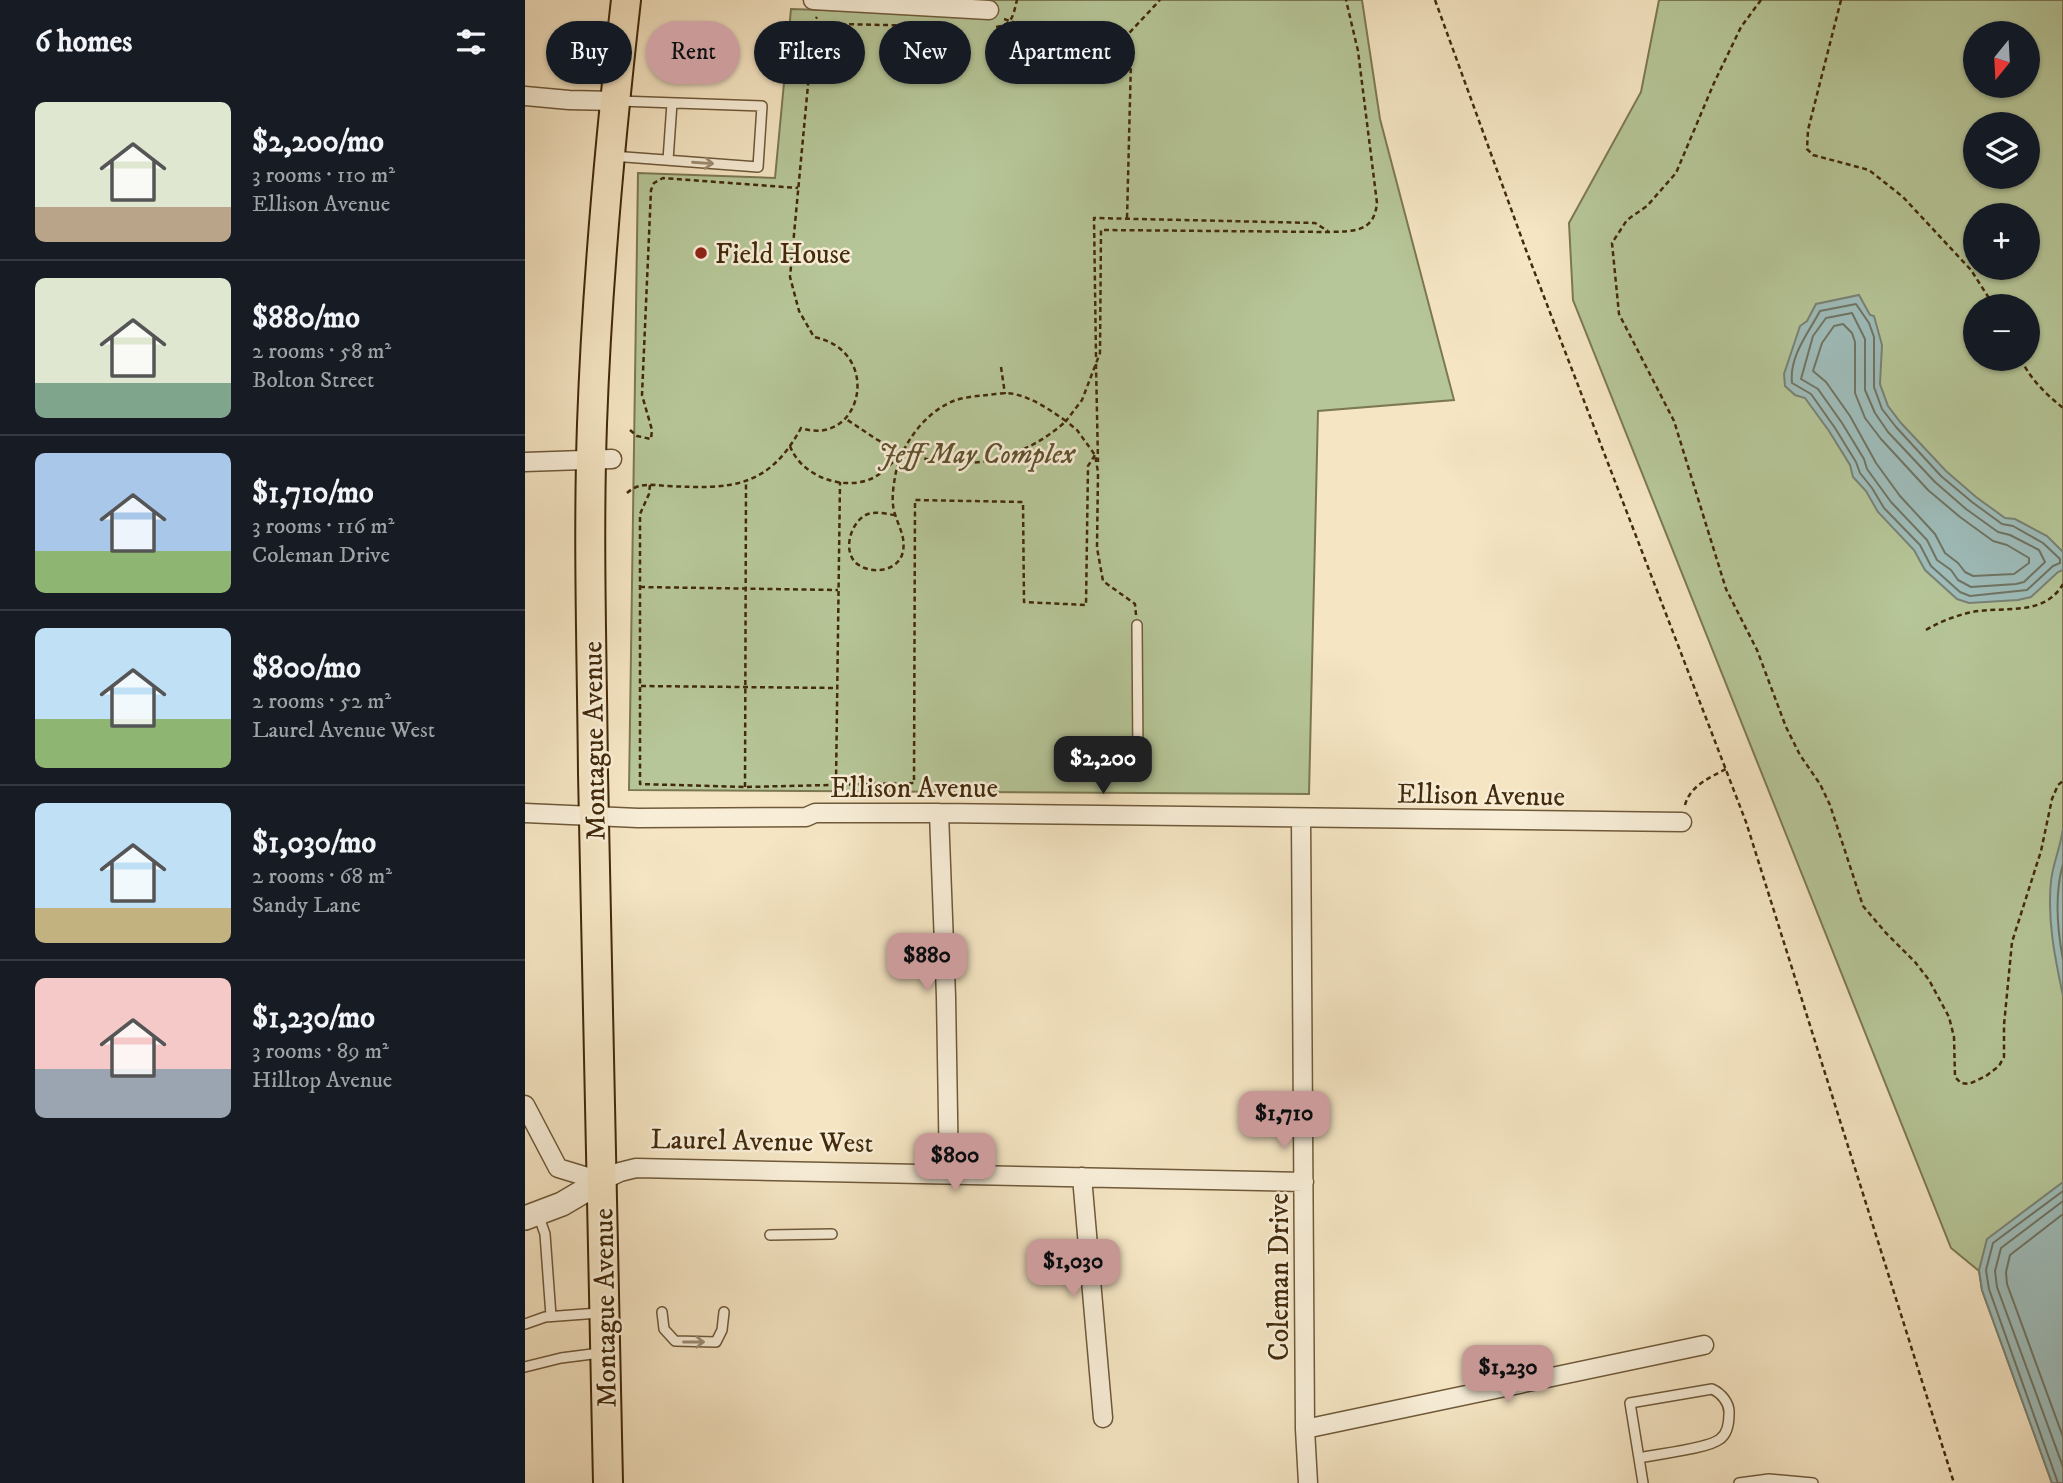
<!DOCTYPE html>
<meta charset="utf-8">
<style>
:root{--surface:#171b24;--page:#20242c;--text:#f1f3f6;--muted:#9ea1a6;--line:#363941;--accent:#c59692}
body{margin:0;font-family:"IM FELL DW Pica",serif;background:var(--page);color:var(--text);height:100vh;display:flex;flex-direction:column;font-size:26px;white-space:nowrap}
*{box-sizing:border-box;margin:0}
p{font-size:23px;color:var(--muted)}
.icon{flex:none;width:38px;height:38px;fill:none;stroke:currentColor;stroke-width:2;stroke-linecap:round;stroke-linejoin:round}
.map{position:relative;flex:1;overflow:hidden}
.side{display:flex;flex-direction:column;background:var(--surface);width:525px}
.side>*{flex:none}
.top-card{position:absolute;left:21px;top:21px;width:665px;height:63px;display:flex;gap:14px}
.needle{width:46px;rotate:198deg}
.fabs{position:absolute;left:1438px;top:21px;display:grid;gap:14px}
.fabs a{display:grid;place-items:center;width:77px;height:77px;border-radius:50%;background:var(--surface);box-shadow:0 2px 5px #0004;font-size:35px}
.price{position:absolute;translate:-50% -60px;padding:0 16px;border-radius:14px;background:var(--accent);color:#111;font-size:23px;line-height:46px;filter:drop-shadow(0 2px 4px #0008)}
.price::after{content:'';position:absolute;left:50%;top:42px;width:21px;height:16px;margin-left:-10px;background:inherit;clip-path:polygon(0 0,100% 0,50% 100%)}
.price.current{background:#222;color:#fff}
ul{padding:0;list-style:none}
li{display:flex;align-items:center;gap:21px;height:175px;padding:0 35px}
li+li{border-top:2px solid var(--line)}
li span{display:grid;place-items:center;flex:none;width:196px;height:140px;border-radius:10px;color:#555}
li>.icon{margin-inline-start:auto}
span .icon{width:84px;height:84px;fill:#fffc;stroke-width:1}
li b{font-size:30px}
h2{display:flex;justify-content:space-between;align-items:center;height:84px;padding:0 35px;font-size:30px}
.tag{padding:0 24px;border-radius:32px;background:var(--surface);box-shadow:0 2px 5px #0004;font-size:24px;line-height:63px}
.tag.current{background:var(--accent);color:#111}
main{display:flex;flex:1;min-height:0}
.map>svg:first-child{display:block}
.green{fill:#b6c698;stroke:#7c7852;stroke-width:2;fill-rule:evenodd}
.water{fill:#9ebdbb;stroke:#798275;stroke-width:2}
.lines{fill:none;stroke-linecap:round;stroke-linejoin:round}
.shore{stroke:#707463;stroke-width:2}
.service-casing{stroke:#6f5939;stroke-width:12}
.minor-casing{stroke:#6f5939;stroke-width:21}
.tertiary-casing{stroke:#6f5939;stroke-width:26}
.primary-casing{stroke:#422a0b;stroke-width:32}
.path{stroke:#422a0b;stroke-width:2.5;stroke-dasharray:5 3.5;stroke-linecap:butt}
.service{stroke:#f8eed8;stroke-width:9}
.minor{stroke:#f8eed8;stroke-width:18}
.tertiary{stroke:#f8eed8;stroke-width:23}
.primary{stroke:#f5e5c3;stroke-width:28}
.oneway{stroke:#9d8c72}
.poi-dot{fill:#8f2418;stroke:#f8eed8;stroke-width:2.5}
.labels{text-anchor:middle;stroke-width:5;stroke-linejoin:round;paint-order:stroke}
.poi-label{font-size:28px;fill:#422a0b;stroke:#f8eed8;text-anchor:start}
.park-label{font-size:28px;font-style:italic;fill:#5f512e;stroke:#f8eed8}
.street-label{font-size:28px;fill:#422a0b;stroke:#f8eed8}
</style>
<main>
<section class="side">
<h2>6 homes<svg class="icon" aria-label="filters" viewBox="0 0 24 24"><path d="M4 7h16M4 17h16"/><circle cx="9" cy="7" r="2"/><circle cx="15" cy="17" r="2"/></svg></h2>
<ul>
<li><span style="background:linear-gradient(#dfe7d0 75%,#b9a48a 0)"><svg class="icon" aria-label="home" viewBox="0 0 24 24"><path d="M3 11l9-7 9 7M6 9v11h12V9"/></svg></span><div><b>$2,200/mo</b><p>3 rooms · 110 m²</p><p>Ellison Avenue</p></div></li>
<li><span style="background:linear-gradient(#dfe7d0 75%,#7fa58c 0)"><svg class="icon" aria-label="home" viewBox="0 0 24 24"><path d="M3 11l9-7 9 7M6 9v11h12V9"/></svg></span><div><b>$880/mo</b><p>2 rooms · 58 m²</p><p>Bolton Street</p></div></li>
<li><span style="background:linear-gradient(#a9c7e8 70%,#8fb573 0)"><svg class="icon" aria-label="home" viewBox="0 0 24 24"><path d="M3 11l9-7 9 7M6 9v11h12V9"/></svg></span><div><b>$1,710/mo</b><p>3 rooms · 116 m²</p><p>Coleman Drive</p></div></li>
<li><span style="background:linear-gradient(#bfe0f5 65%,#8fb573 0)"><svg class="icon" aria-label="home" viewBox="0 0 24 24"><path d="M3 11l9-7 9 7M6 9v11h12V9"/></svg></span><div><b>$800/mo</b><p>2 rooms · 52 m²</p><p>Laurel Avenue West</p></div></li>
<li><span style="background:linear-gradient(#bfe0f5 75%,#c2b280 0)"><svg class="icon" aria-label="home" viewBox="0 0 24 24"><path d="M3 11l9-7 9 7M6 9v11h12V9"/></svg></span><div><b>$1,030/mo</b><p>2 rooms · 68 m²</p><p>Sandy Lane</p></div></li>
<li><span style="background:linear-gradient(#f6c9c9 65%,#9aa5b1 0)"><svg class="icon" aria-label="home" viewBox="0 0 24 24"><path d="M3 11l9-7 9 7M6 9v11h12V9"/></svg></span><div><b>$1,230/mo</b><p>3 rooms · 89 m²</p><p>Hilltop Avenue</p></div></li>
</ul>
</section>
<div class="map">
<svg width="1538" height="1483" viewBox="0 0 1538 1483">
<rect width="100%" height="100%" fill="#f5e5c3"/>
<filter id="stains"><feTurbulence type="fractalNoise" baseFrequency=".00286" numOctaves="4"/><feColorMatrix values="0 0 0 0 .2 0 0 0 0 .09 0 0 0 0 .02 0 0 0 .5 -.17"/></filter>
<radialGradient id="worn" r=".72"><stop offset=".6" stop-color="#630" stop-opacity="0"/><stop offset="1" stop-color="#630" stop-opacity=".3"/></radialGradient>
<path class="green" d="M426,0H837L855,119L929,400L793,411L784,794L104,790L113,173L250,178L266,9L424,14Z
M1134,0H1538V1483H1527L1457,1290L1454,1271L1426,1248L1048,300L1044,223L1116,92ZM1451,33H1503V86H1451ZM1451,124H1503V177H1451ZM1451,215H1503V268H1451ZM1451,306H1503V359H1451Z"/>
<path class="water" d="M1334,295L1345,315L1349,316L1357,345L1355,384L1363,406L1376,423L1421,471L1451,497L1480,518L1490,519L1522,536L1538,552V570L1533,572L1506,597L1493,600L1444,603L1432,599L1400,570L1389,550L1353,512L1341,491L1328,477L1325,465L1304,431L1280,398L1270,395L1260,386L1259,374L1275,326L1282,321L1291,304Z
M1538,828V996C1530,958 1522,920 1526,881C1528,863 1536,846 1538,828Z
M1538,1182V1483H1527L1457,1290L1454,1270L1462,1239Z"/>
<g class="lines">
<path class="shore" d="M1331,304L1344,323L1349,337V387L1357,409L1371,427L1416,476L1447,502L1477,524L1488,526L1518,543L1535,559V563L1528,566L1502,590L1445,596L1435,592L1406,566L1395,545L1359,508L1347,488L1335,473L1331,462L1310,428L1286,394L1267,383C1264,356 1284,332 1295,311Z
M1327,313L1340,339V390L1350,413L1363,432L1410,482L1441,509L1473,532L1485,535L1514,550L1520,562L1499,582L1491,584L1446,587L1433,580L1426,570L1412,560L1402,540L1366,502L1342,469L1339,459L1317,423L1293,389L1276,379L1288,336L1301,318Z
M1318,324L1327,333L1330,342V393L1340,418L1356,439L1403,490L1435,517L1468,541L1482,545L1504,558V563L1489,574L1448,576L1440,572L1433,563L1420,553L1410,534L1375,496L1351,463L1325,416L1301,382L1288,371L1297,343L1309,326Z
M1538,864C1529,895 1532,928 1538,960
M1538,1201L1476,1248L1470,1271L1472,1287L1538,1467
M1538,1214L1485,1255L1481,1272L1482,1284L1538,1437
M1533,1483L1464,1289L1461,1270L1468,1243L1538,1191"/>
<g class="service-casing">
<path id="service" d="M87,156L233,167L237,106L94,101
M143,160L147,103
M612,625L613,756
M13,1214L20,1234L26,1316
M245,1235L307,1234
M137,1312L139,1329L150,1341L191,1342L197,1330L199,1312
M0,1324L20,1317L74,1313
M0,1367L36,1358L75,1353
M1114,1458C1131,1454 1183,1449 1195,1439C1202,1434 1204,1423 1204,1414C1205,1403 1196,1393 1187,1389L1105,1403L1118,1483
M1214,1483L1244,1479L1288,1483"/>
</g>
<g class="minor-casing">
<path id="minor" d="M288,0L464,10
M0,96L44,100L90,101
M0,462L87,459
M0,813L113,818L281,817L290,813H414L1157,822
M414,813L421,997L424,1174
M776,818L780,1429L783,1483
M0,1105L33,1168L76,1181L95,1172L111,1168L779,1182
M557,1177L578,1418
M780,1429L1179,1345"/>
</g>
<g class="tertiary-casing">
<path id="tertiary" d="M0,1218L37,1204L76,1181"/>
</g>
<g class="primary-casing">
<path id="primary" d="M83,1483C78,1247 71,1011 68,774C67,658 63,541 67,424C72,282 85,141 101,0"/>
</g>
<path class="path" d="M910,0L1001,250L1221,822L1429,1483
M1236,0L1216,27L1189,83L1151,173L1122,206L1102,220L1087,243L1094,314L1149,421L1201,589L1232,650L1261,727L1275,755L1295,784L1305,805L1338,906L1361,933L1390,962L1404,980L1424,1017L1429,1037L1430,1077L1436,1083L1444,1084L1461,1076L1474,1066L1479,1057V1025L1487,942L1516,851L1527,799L1533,785L1538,781
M1316,0L1283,130L1282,149L1288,155L1344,170L1378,197L1446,270L1469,306
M479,19L488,22L491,29L581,32L606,60L602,219
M471,27C488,25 488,15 492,0
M287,38L300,25L312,24L408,26
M593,45L635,0
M571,357L569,218L790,223L803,231
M1496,359C1505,379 1521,394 1538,408
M571,364L573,462
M476,367L480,394
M105,430L112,436L126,439L127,430L117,395L126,190L129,183L138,178L273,188
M265,446C276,476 318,492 348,478C359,472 368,462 377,453L351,439L321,419
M125,485L124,494L115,514V784L220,787L389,783L390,500L498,502L499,602L561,605L563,466L570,455
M102,493C114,482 127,485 143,486C205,489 243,489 276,428C337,448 359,351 289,337L274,311L265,277L289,21L292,17
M370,515C360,514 348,510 339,516C325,525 318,551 331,563C344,574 370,573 377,555C382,539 374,528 370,514C366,503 368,489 370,477C375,446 400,411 431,400C441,397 452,396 462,395C471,394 481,392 489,394C508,398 525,410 541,421C512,448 470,465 431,463C412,463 395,457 377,453
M115,587L313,590
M611,615L610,604L578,581L572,548L573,472L570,455L552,430L541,421L557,400L575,353L576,230L804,232C828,231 849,233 852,203L833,51L821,0
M1401,630C1416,621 1430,616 1447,612C1479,606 1519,617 1538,584
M116,686L312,688
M311,783L315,482
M220,787L221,482
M1160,805C1165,786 1184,778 1201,769"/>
<use href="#service" class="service"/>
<use href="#minor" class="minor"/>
<use href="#tertiary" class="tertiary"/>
<use href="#primary" class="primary"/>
</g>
<defs><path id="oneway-shaft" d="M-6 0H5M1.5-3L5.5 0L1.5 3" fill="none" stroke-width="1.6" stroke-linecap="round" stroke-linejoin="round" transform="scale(1.75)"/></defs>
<g class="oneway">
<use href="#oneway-shaft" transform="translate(178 163) rotate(4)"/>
<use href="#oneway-shaft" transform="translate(169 1342)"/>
</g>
<circle class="poi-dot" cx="176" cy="253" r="7"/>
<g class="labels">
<g class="poi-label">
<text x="190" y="263">Field House</text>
</g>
<g class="park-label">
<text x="451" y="463">Jeff May Complex</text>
</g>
<g class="street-label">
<text transform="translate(68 741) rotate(-91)" y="10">Montague Avenue</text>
<text x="389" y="797">Ellison Avenue</text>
<text transform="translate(956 794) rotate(1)" y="10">Ellison Avenue</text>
<text transform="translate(237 1140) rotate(1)" y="10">Laurel Avenue West</text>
<text transform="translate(753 1277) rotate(-90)" y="10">Coleman Drive</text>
<text transform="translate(79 1308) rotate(-91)" y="10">Montague Avenue</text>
</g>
</g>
<rect width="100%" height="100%" filter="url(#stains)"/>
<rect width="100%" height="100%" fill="url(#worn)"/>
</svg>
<div class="fabs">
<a><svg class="needle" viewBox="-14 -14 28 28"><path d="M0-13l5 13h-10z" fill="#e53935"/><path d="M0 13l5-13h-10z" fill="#9ea1a6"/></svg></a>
<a><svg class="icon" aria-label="layers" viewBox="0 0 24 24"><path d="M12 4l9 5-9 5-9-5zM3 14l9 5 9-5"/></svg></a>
<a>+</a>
<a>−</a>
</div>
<b class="price current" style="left:578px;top:796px">$2,200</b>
<b class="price" style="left:402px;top:993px">$880</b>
<b class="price" style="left:759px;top:1151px">$1,710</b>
<b class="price" style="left:430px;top:1193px">$800</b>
<b class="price" style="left:548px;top:1299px">$1,030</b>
<b class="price" style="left:983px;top:1405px">$1,230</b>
<div class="top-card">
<a class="tag">Buy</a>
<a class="tag current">Rent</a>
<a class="tag">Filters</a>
<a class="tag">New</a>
<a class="tag">Apartment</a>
</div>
</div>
</main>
